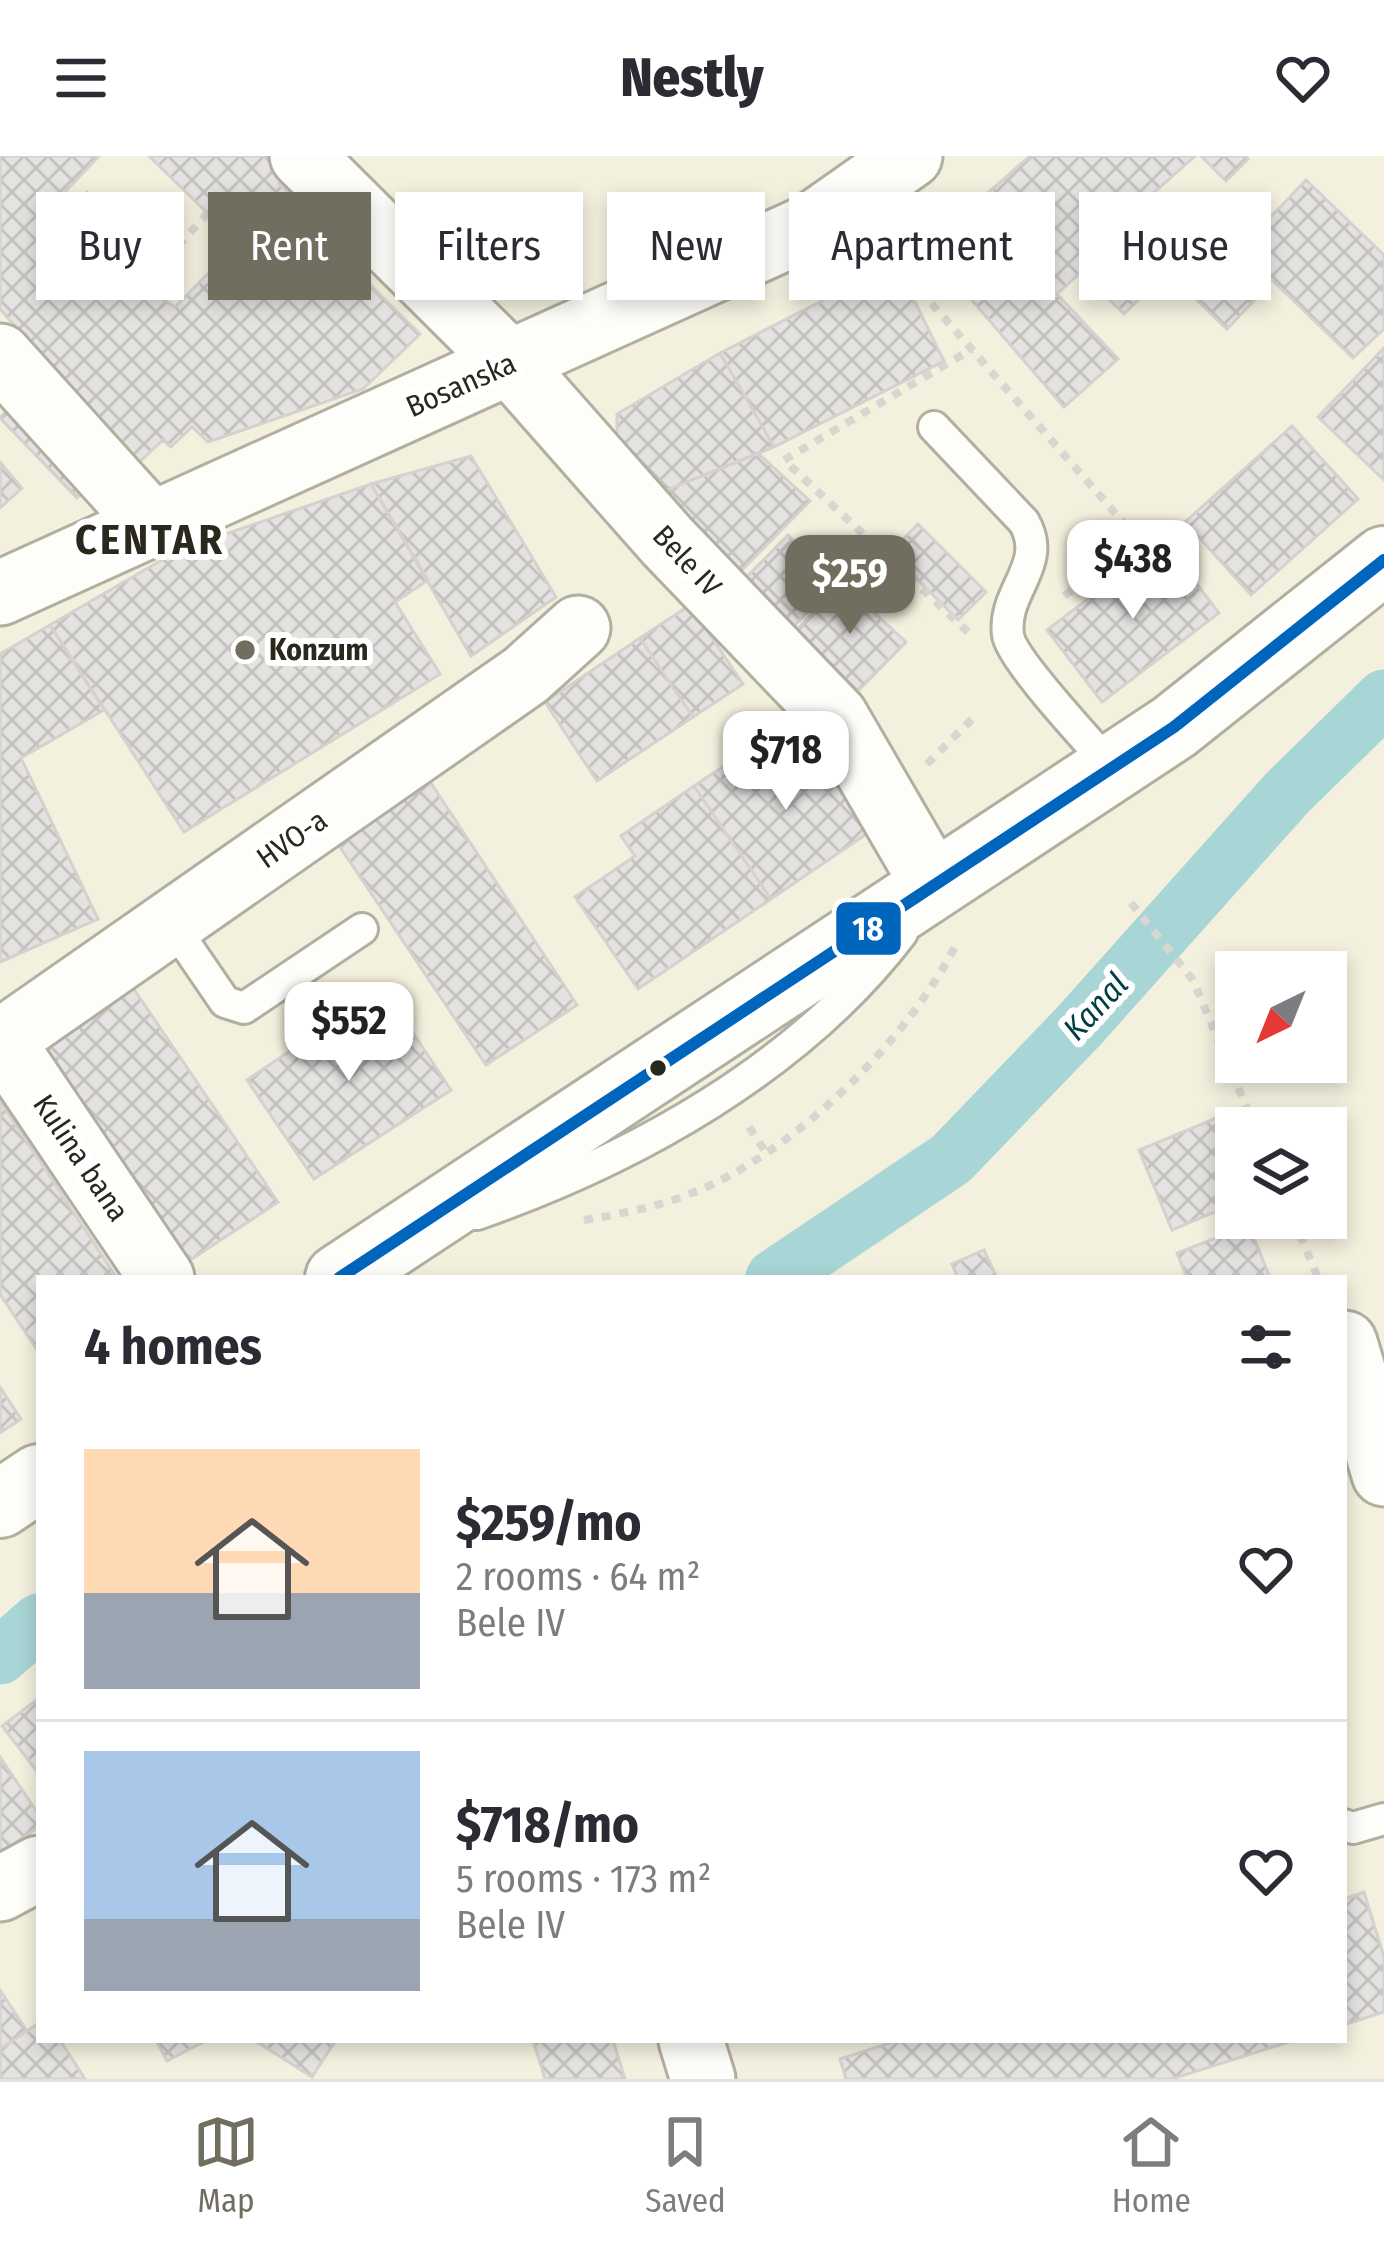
<!DOCTYPE html>
<meta charset="utf-8">
<style>
:root{--surface:#fff;--page:#f2f2f3;--text:#2b2b33;--muted:#7c7c81;--line:#e1e1e2;--accent:#716e60}
body{margin:0;font-family:"Fira Sans Condensed",sans-serif;background:var(--page);color:var(--text);height:100vh;display:flex;flex-direction:column;font-size:45px;white-space:nowrap}
*{box-sizing:border-box;margin:0}
p{font-size:39px;color:var(--muted)}
.icon{flex:none;width:66px;height:66px;fill:none;stroke:currentColor;stroke-width:2;stroke-linecap:round;stroke-linejoin:round}
.map{position:relative;flex:1;overflow:hidden}
.side{position:absolute;left:36px;top:1119px;width:1311px;height:768px;display:flex;flex-direction:column;background:var(--surface);border-radius:0px;box-shadow:0 6px 18px #0003}
.side>*{flex:none}
.top-card{position:absolute;left:36px;top:36px;width:1314px;height:108px;display:flex;gap:24px}
.needle{width:78px;rotate:223deg}
.tools{position:absolute;left:1215px;top:795px;display:grid;gap:24px}
.tools a{display:grid;place-items:center;width:132px;height:132px;border-radius:0px;background:var(--surface);box-shadow:0 6px 18px #0003;font-size:60px}
.price{position:absolute;translate:-50% -102px;padding:0 27px;border-radius:24px;background:#fff;color:#222;font-size:39px;line-height:78px;filter:drop-shadow(0 3px 6px #0008)}
.price::after{content:'';position:absolute;left:50%;top:72px;width:36px;height:27px;margin-left:-18px;background:inherit;clip-path:polygon(0 0,100% 0,50% 100%)}
.price.selected{background:var(--accent);color:#fff}
ul{padding:0;list-style:none}
li{display:flex;align-items:center;gap:36px;height:300px;padding:0 48px}
li+li{border-top:3px solid var(--line)}
li span{display:grid;place-items:center;flex:none;width:336px;height:240px;border-radius:0px;color:#555}
li>.icon{margin-inline-start:auto}
span .icon{width:144px;height:144px;fill:#fffc;stroke-width:1}
li b{font-size:51px}
h2{display:flex;justify-content:space-between;align-items:center;height:144px;padding:0 48px;font-size:51px}
.chip{padding:0 42px;border-radius:0px;background:var(--surface);box-shadow:0 6px 18px #0003;font-size:42px;line-height:108px}
.chip.selected{background:var(--accent);color:#fff}
header{display:flex;justify-content:space-between;align-items:center;height:156px;padding:0 48px;background:var(--surface);font-size:54px;font-weight:800}
.menu{display:flex;justify-content:space-around;align-items:center;height:168px;border-top:3px solid var(--line);background:var(--surface);font-size:33px;color:var(--muted)}
.menu a{display:grid;justify-items:center;gap:6px}
.menu .selected{color:var(--accent)}
.map>svg:first-child{display:block}
.lines{fill:none;stroke-linecap:round;stroke-linejoin:round}
.canal{stroke:#a8d5d6;stroke-width:57}
.building{fill:url(#building-cross-hatch);stroke:#d4d1cf;stroke-width:3}
.lane-casing{stroke:#b1afa0;stroke-width:36}
.street-casing{stroke:#b1afa0;stroke-width:69}
.secondary-casing{stroke:#b1afa0;stroke-width:72}
.path{stroke:#d8d6d1;stroke-width:8;stroke-dasharray:9 9;stroke-linecap:butt}
.lane{stroke:#fdfdfa;stroke-width:30}
.street{stroke:#fdfdfa;stroke-width:63}
.secondary{stroke:#fdfdfa;stroke-width:66}
.bus-1-casing{stroke:#fff;stroke-width:21}
.bus-1{stroke:#0065bd;stroke-width:12}
.poi-dot{fill:#716e60;stroke:#fff;stroke-width:4.5}
.bus-dot{fill:#2a281c;stroke:#fff;stroke-width:4.5}
.labels{text-anchor:middle;stroke-width:12;stroke-linejoin:round;paint-order:stroke}
.street-label{font-size:30px;fill:#2a281c;stroke:#fff}
.poi-label{font-size:30px;font-weight:bold;fill:#2a281c;stroke:#fff;text-anchor:start}
.water-label{font-size:33px;font-style:italic;fill:#003f46;stroke:#fff}
.district-label{font-size:42px;font-weight:bold;letter-spacing:3px;fill:#2a281c;stroke:#fff}
.line-badge{stroke:#fff;stroke-width:4.5}
.badge-label{font-size:33px;text-anchor:middle;font-weight:bold;fill:#fff}
</style>
<header><svg class="icon" aria-label="menu" viewBox="0 0 24 24"><path d="M4 6h16M4 12h16M4 18h16"/></svg>Nestly<svg class="icon" aria-label="heart" viewBox="0 0 24 24"><path d="M12 20l-8-8c-3-5 5-10 8-4 3-6 11-1 8 4z"/></svg></header>
<div class="map">
<svg width="1384" height="1923" viewBox="0 0 1384 1923">
<defs>
<pattern id="building-cross-hatch" width="8" height="8" patternUnits="userSpaceOnUse" patternTransform="scale(3)"><rect width="8" height="8" fill="#e5e3e1"/><path d="M0 0l8 8M0 8l8-8" fill="none" stroke="#c5c3c0"/></pattern>
</defs>
<rect width="100%" height="100%" fill="#f4f0de"/>
<g class="lines">
<path class="canal" d="M774,1122L951,1003L1078,871L1287,637L1384,542
M0,1500L39,1466"/>
</g>
<path class="building" d="M0,0H99L49,53L61,63L87,36L137,83L111,110L175,151L238,87L149,0H276L291,14L279,28L359,104L352,111L420,178L363,233L208,286L192,271L171,291L163,284L137,308L0,153Z
M1030,0H1195L1111,75L1160,122L1124,158L1081,116L1057,138L1118,203L1064,251L926,91Z
M1201,0H1246L1248,3L1226,25Z
M1306,24L1384,99V173L1353,202L1240,93Z
M1202,72L1265,133L1227,173L1163,111Z
M896,107L944,205L774,291L720,197Z
M1384,192V324L1318,261Z
M720,197L774,291L662,336L617,285V258Z
M22,237L101,320L77,342L0,262Z
M1292,270L1358,343L1251,439L1185,366Z
M758,297L810,345L737,419L662,336Z
M471,300L556,441L471,500L371,328Z
M0,306L22,332L0,352Z
M371,328L428,424L395,446L440,518L184,676L50,469L179,394Z
M918,368L986,436L958,464L890,396Z
M788,379L837,427L788,476L740,428Z
M1164,385L1219,457L1102,546L1047,474Z
M841,426L906,486L858,535L795,476Z
M690,449L743,528L693,561L640,482Z
M50,469L104,554L21,602L98,763L0,806V498Z
M640,482L693,561L597,625L545,546Z
M817,579L878,670L771,743L694,630L751,592L766,613Z
M427,621L577,849L486,909L334,682Z
M694,630L771,743L638,833L575,741L635,700L621,680Z
M125,820L278,1046L189,1105L36,880Z
M383,832L451,934L314,1023L247,924Z
M0,945L117,1122H39V1197L0,1138Z
M1219,961L1236,1001V1047L1172,1074L1139,994Z
M1249,1069L1270,1122H1187L1177,1097Z
M984,1094L997,1122H958L952,1108Z
M0,1231L21,1263L0,1277Z
M39,1542V1618L2,1570Z
M0,1601L39,1659V1671L0,1697Z
M1364,1736L1384,1801V1856L1344,1869V1743Z
M0,1834L27,1875L0,1893Z
M39,1867V1884H60L85,1923H0V1893Z
M156,1884H207L167,1905Z
M254,1884H336L312,1921Z
M533,1884H613L625,1923H545Z
M899,1884H1295L1172,1923H846L840,1903Z"/>
<g class="lines">
<g class="lane-casing">
<path id="lane" d="M934,271L1024,366C1049,409 1002,435 1008,479C1011,503 1092,589 1112,612
M171,767L225,846L244,852L362,773
M477,1058C634,1003 799,912 902,777
M1344,1669L1353,1672L1384,1663"/>
</g>
<g class="street-casing">
<path id="street" d="M302,0L510,207L667,385L836,561L933,728
M0,200L149,365
M0,437L809,71L910,0
M0,882L162,1122
M0,886L526,519L578,472
M1345,1187L1384,1318
M0,1733L39,1712
M691,1884L703,1923"/>
</g>
<g class="secondary-casing">
<path id="secondary" d="M339,1122L1174,571L1384,404
M0,1348L39,1322"/>
</g>
<path class="path" d="M896,107L1137,382L1063,441
M142,130L207,58
M968,476L784,304L972,193
M927,608L973,562
M1131,747L1193,824L1255,972
M749,971L765,995
M1293,1062L1318,1122
M584,1064C621,1058 657,1051 692,1037C793,998 910,883 957,786"/>
<use href="#lane" class="lane"/>
<use href="#street" class="street"/>
<use href="#secondary" class="secondary"/>
<g class="bus-1-casing">
<path id="bus-1" d="M339,1122L1174,571L1384,404"/>
</g>
<use href="#bus-1" class="bus-1"/>
</g>
<circle class="poi-dot" cx="245" cy="494" r="12"/>
<circle class="bus-dot" cx="658" cy="912" r="10"/>
<g class="labels">
<g class="street-label">
<text transform="translate(461 229) rotate(-24)" y="10">Bosanska</text>
<text transform="translate(687 405) rotate(47)" y="10">Bele IV</text>
<text transform="translate(292 683) rotate(-35)" y="10">HVO-a</text>
<text transform="translate(81 1002) rotate(56)" y="10">Kulina bana</text>
</g>
<g class="poi-label">
<text x="269" y="504">Konzum</text>
</g>
<g class="water-label">
<text transform="translate(1095 850) rotate(-47)" y="12">Kanal</text>
</g>
<g class="district-label">
<text x="150" y="398">CENTAR</text>
</g>
</g>
<rect class="line-badge" x="834" y="744" width="69" height="57" rx="12" fill="#0065bd"/>
<g class="badge-label">
<text x="868" y="784">18</text>
</g>
</svg>
<div class="tools">
<a><svg class="needle" viewBox="-14 -14 28 28"><path d="M0-13l5 13h-10z" fill="#e53935"/><path d="M0 13l5-13h-10z" fill="#7c7c81"/></svg></a>
<a><svg class="icon" aria-label="layers" viewBox="0 0 24 24"><path d="M12 4l9 5-9 5-9-5zM3 14l9 5 9-5"/></svg></a>
</div>
<b class="price" style="left:1133px;top:466px">$438</b>
<b class="price selected" style="left:850px;top:481px">$259</b>
<b class="price" style="left:786px;top:657px">$718</b>
<b class="price" style="left:349px;top:928px">$552</b>
<div class="top-card">
<a class="chip">Buy</a>
<a class="chip selected">Rent</a>
<a class="chip">Filters</a>
<a class="chip">New</a>
<a class="chip">Apartment</a>
<a class="chip">House</a>
</div>
<section class="side">
<h2>4 homes<svg class="icon" aria-label="filters" viewBox="0 0 24 24"><path d="M4 7h16M4 17h16"/><circle cx="9" cy="7" r="2"/><circle cx="15" cy="17" r="2"/></svg></h2>
<ul>
<li><span style="background:linear-gradient(#ffd9b3 60%,#9aa5b1 0)"><svg class="icon" aria-label="home" viewBox="0 0 24 24"><path d="M3 11l9-7 9 7M6 9v11h12V9"/></svg></span><div><b>$259/mo</b><p>2 rooms · 64 m²</p><p>Bele IV</p></div><svg class="icon" aria-label="heart" viewBox="0 0 24 24"><path d="M12 20l-8-8c-3-5 5-10 8-4 3-6 11-1 8 4z"/></svg></li>
<li><span style="background:linear-gradient(#a9c7e8 70%,#9aa5b1 0)"><svg class="icon" aria-label="home" viewBox="0 0 24 24"><path d="M3 11l9-7 9 7M6 9v11h12V9"/></svg></span><div><b>$718/mo</b><p>5 rooms · 173 m²</p><p>Bele IV</p></div><svg class="icon" aria-label="heart" viewBox="0 0 24 24"><path d="M12 20l-8-8c-3-5 5-10 8-4 3-6 11-1 8 4z"/></svg></li>
</ul>
</section>
</div>
<nav class="menu">
<a class="selected"><svg class="icon" aria-label="map" viewBox="0 0 24 24"><path d="M3 6l6-2 6 2 6-2v14l-6 2-6-2-6 2zM9 4v14M15 6v14"/></svg>Map</a>
<a><svg class="icon" aria-label="saved" viewBox="0 0 24 24"><path d="M7 4h10v16l-5-4-5 4z"/></svg>Saved</a>
<a><svg class="icon" aria-label="home" viewBox="0 0 24 24"><path d="M3 11l9-7 9 7M6 9v11h12V9"/></svg>Home</a>
</nav>
